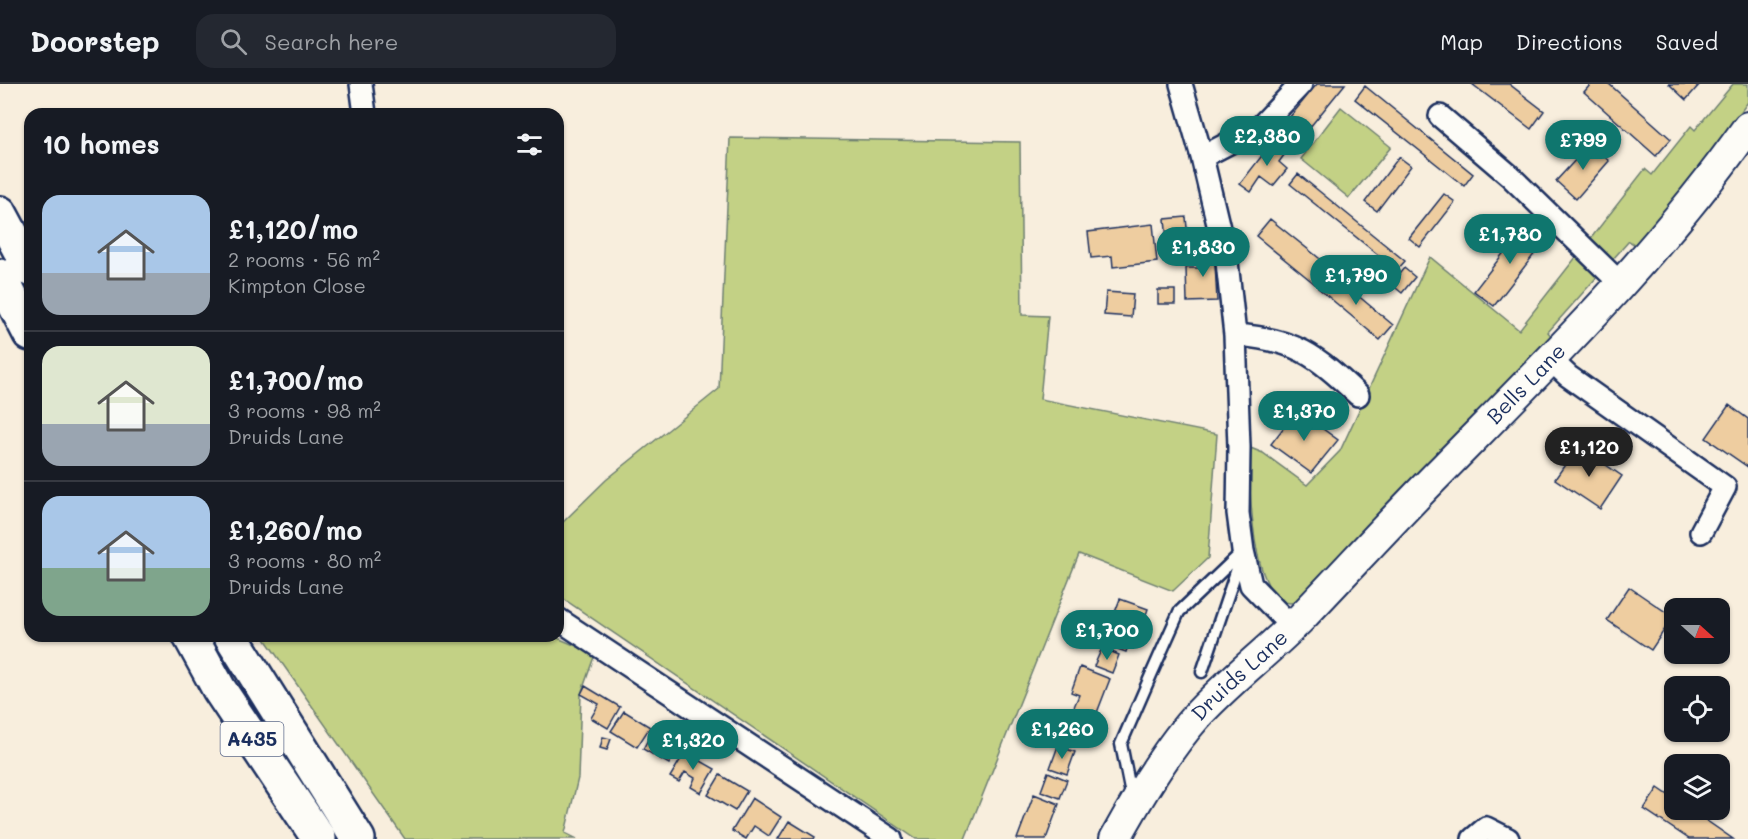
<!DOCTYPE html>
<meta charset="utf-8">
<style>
:root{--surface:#171b24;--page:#242831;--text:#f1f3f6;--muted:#9ea1a6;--line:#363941;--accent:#0f766e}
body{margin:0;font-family:Mali,sans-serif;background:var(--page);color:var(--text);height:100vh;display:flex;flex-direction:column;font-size:22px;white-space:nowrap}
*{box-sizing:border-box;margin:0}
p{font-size:20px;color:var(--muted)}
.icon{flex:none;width:33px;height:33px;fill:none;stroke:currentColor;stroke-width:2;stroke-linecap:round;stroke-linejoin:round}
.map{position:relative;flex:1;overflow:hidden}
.panel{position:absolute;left:24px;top:24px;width:540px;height:534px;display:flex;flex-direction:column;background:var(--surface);border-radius:18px;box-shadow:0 2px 4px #0004}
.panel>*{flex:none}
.needle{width:39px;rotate:111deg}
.buttons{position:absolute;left:1664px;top:514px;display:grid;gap:12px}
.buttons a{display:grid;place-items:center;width:66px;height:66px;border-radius:12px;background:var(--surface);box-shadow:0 2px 4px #0004;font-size:30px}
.price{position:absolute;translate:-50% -51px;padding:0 14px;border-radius:21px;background:var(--accent);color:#fff;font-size:20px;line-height:39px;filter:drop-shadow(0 2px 3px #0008)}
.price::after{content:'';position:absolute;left:50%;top:36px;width:18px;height:14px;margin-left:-9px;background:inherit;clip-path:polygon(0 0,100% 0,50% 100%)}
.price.active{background:#222;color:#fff}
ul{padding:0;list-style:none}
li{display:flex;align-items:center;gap:18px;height:150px;padding:0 18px}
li+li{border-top:2px solid var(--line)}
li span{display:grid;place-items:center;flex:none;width:168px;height:120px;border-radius:18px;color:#555}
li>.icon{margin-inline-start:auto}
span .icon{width:72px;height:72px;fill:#fffc;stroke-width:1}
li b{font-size:26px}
h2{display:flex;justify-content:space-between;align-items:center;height:72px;padding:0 18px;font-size:26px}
header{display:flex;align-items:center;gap:36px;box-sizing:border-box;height:84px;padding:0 30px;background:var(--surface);border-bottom:2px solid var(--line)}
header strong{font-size:28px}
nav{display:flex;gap:33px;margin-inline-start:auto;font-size:21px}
.search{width:420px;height:54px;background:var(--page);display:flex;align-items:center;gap:15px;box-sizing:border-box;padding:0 21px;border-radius:18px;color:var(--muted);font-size:22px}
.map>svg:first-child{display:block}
.green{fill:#c3d185;stroke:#6f8072;stroke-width:1.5}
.building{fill:#eecda0;stroke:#1b2f5e;stroke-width:1.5}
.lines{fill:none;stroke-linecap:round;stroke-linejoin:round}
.lane-casing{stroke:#1b2f5e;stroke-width:15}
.street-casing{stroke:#1b2f5e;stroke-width:26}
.secondary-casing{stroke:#1b2f5e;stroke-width:34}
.highway-casing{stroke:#1b2f5e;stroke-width:38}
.lane{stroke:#fdfcf7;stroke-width:10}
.street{stroke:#fdfcf7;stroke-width:21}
.secondary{stroke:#fdfcf7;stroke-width:30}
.highway{stroke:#fdfcf7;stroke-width:33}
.labels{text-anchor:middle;stroke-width:4.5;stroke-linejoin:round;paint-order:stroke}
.shield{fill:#fdfcf7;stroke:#5f6c8c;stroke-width:1.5}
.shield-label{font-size:20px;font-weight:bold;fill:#1b2f5e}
.street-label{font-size:21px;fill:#1b2f5e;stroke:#fdfcf7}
</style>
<header>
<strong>Doorstep</strong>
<div class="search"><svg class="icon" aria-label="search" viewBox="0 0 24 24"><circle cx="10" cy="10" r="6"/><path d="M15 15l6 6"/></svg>Search here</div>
<nav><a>Map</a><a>Directions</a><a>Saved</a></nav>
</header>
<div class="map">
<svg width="1748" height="755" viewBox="0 0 1748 755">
<rect width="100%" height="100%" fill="#f8eedd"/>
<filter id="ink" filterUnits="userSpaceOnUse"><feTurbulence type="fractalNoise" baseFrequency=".0167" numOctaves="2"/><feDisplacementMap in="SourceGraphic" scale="12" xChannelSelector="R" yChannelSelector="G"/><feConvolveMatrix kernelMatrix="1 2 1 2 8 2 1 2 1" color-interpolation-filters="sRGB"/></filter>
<g filter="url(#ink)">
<path class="green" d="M1733,0H1748V18L1640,164L1629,157L1548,248L1556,258L1304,516C1300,517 1294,519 1290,519C1249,515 1250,394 1248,363L1263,369L1307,401L1340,367L1430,173L1519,246L1645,85L1652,91L1691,42L1695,46Z
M1341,23L1391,63L1349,114L1301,75Z
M730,54L1020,58L1022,231L1048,232L1040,315L1217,350L1208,474L1173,507L1079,470L965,755H916L558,511V443L606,396L719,305Z
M263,552H553L595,570L581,610L578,694L565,749L577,755H405Z"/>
<path class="building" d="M1317,0H1345L1293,64L1276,50Z
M1472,0H1509L1544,27L1531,45Z
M1591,0H1609L1671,55L1656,72L1584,8Z
M1669,0H1700L1686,16Z
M1365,2L1473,90L1464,102L1355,15Z
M1274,56L1287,67L1279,78L1287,85L1273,102L1261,93L1251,108L1240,100Z
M1590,60L1609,77L1576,115L1556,97Z
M1399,73L1411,82L1377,127L1365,118Z
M1298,90L1405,177L1397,186L1290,100Z
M1444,110L1455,118L1420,163L1409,154Z
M1186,133L1188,155L1167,157L1165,135Z
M1270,135L1329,182L1315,200L1256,152Z
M1153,140L1157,178L1113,183L1112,172L1091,174L1088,148Z
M1526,140L1546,155L1494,222L1474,207Z
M1214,160L1217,217L1187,218L1186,184H1201L1200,161Z
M1404,184L1415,193L1402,209L1391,200Z
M1331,189L1393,241L1380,256L1318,204Z
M1158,206H1175V220H1158Z
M1106,208L1133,210L1131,233L1104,231Z
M1729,321L1748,335V383L1706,354Z
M1297,326L1338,356L1311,389L1271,360Z
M1578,362L1622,392L1600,425L1555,395Z
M1629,503L1673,533L1651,566L1607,536Z
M1120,515L1148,525L1140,547L1134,545L1126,568L1103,560Z
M1102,564L1119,571L1112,589L1094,582Z
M1080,583L1110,595L1093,639L1071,630L1079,611L1071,608Z
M585,602L620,623L608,644L591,634L599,620L581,610Z
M624,627L650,643L637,663L611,647Z
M1069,635L1086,641L1078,662L1061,656Z
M653,646L680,661L669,680L643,665Z
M603,653L611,655L607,666L600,664Z
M1058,662L1075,668L1067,690L1050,684Z
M685,668L715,685L701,709L691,703L695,694L685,688L679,698L670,693Z
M1048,688L1067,696L1060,714L1041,707Z
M720,691L747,707L735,727L708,711Z
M1658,704L1674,715V726H1691L1733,755H1689L1644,725Z
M1034,710L1059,720L1046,755H1017Z
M752,714L781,733L769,752L754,742L746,755L732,747Z
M789,737L815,753L814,755H778Z"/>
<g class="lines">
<g class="lane-casing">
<path id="lane" d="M1132,715L1121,660L1151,591L1179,528L1243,467L1202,588"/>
</g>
<g class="street-casing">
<path id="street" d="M361,0L365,30
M1181,0L1202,73L1227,178L1235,251L1239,363L1238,429L1243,467L1251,501L1292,543
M1440,32L1509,91L1622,201
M1202,73L1260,43L1301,0
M1235,251C1295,255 1316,271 1358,311
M1552,277L1568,292L1725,403L1701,448
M558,535L891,755
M1473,755L1486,744L1508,755"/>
</g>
<g class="secondary-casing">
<g id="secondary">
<path id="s1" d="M1115,755C1136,717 1166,667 1194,635C1227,598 1268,568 1302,533C1350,483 1396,432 1445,383C1552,274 1660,168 1748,43"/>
</g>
</g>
<g class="highway-casing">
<path id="highway" d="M0,129L30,185
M0,192L30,250
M190,552L219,605L319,755
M231,552L358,755"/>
</g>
<use href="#lane" class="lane"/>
<use href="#street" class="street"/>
<use href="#secondary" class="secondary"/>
<use href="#highway" class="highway"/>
</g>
</g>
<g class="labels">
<rect class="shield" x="220.5" y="638" width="63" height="34" rx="4.5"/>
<g class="shield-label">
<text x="252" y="662">A435</text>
</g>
<g class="street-label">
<text dy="7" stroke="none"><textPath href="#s1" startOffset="616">Bells Lane</textPath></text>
<text dy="7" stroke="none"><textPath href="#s1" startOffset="207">Druids Lane</textPath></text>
</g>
</g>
</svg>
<div class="buttons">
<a><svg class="needle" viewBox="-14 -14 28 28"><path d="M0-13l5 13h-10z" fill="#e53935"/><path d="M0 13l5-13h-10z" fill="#9ea1a6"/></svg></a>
<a><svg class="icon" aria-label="locate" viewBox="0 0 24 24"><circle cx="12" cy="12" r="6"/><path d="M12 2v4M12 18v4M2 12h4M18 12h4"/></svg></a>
<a><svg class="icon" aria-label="layers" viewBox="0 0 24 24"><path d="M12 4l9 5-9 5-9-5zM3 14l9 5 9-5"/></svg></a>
</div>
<b class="price" style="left:1267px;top:83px">£2,380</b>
<b class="price" style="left:1583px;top:87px">£799</b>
<b class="price" style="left:1510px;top:181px">£1,780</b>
<b class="price" style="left:1203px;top:194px">£1,830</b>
<b class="price" style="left:1356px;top:222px">£1,790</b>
<b class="price" style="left:1304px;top:358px">£1,370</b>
<b class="price active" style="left:1589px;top:394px">£1,120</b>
<b class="price" style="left:1107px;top:577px">£1,700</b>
<b class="price" style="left:1062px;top:676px">£1,260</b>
<b class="price" style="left:693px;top:687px">£1,320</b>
<section class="panel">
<h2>10 homes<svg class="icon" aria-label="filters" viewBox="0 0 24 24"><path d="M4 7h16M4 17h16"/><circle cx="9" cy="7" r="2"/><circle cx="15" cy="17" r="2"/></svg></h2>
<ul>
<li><span style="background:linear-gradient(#a9c7e8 65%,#9aa5b1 0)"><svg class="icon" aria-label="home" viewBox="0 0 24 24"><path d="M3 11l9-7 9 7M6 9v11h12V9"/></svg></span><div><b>£1,120/mo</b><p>2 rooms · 56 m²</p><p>Kimpton Close</p></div></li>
<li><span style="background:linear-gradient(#dfe7d0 65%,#9aa5b1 0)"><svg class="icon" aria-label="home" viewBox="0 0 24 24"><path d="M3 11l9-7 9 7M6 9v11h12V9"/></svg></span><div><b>£1,700/mo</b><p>3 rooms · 98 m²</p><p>Druids Lane</p></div></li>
<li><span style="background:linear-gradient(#a9c7e8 60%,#7fa58c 0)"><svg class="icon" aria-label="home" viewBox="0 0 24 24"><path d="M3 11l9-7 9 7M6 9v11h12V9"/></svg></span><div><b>£1,260/mo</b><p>3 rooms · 80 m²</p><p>Druids Lane</p></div></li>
</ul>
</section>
</div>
